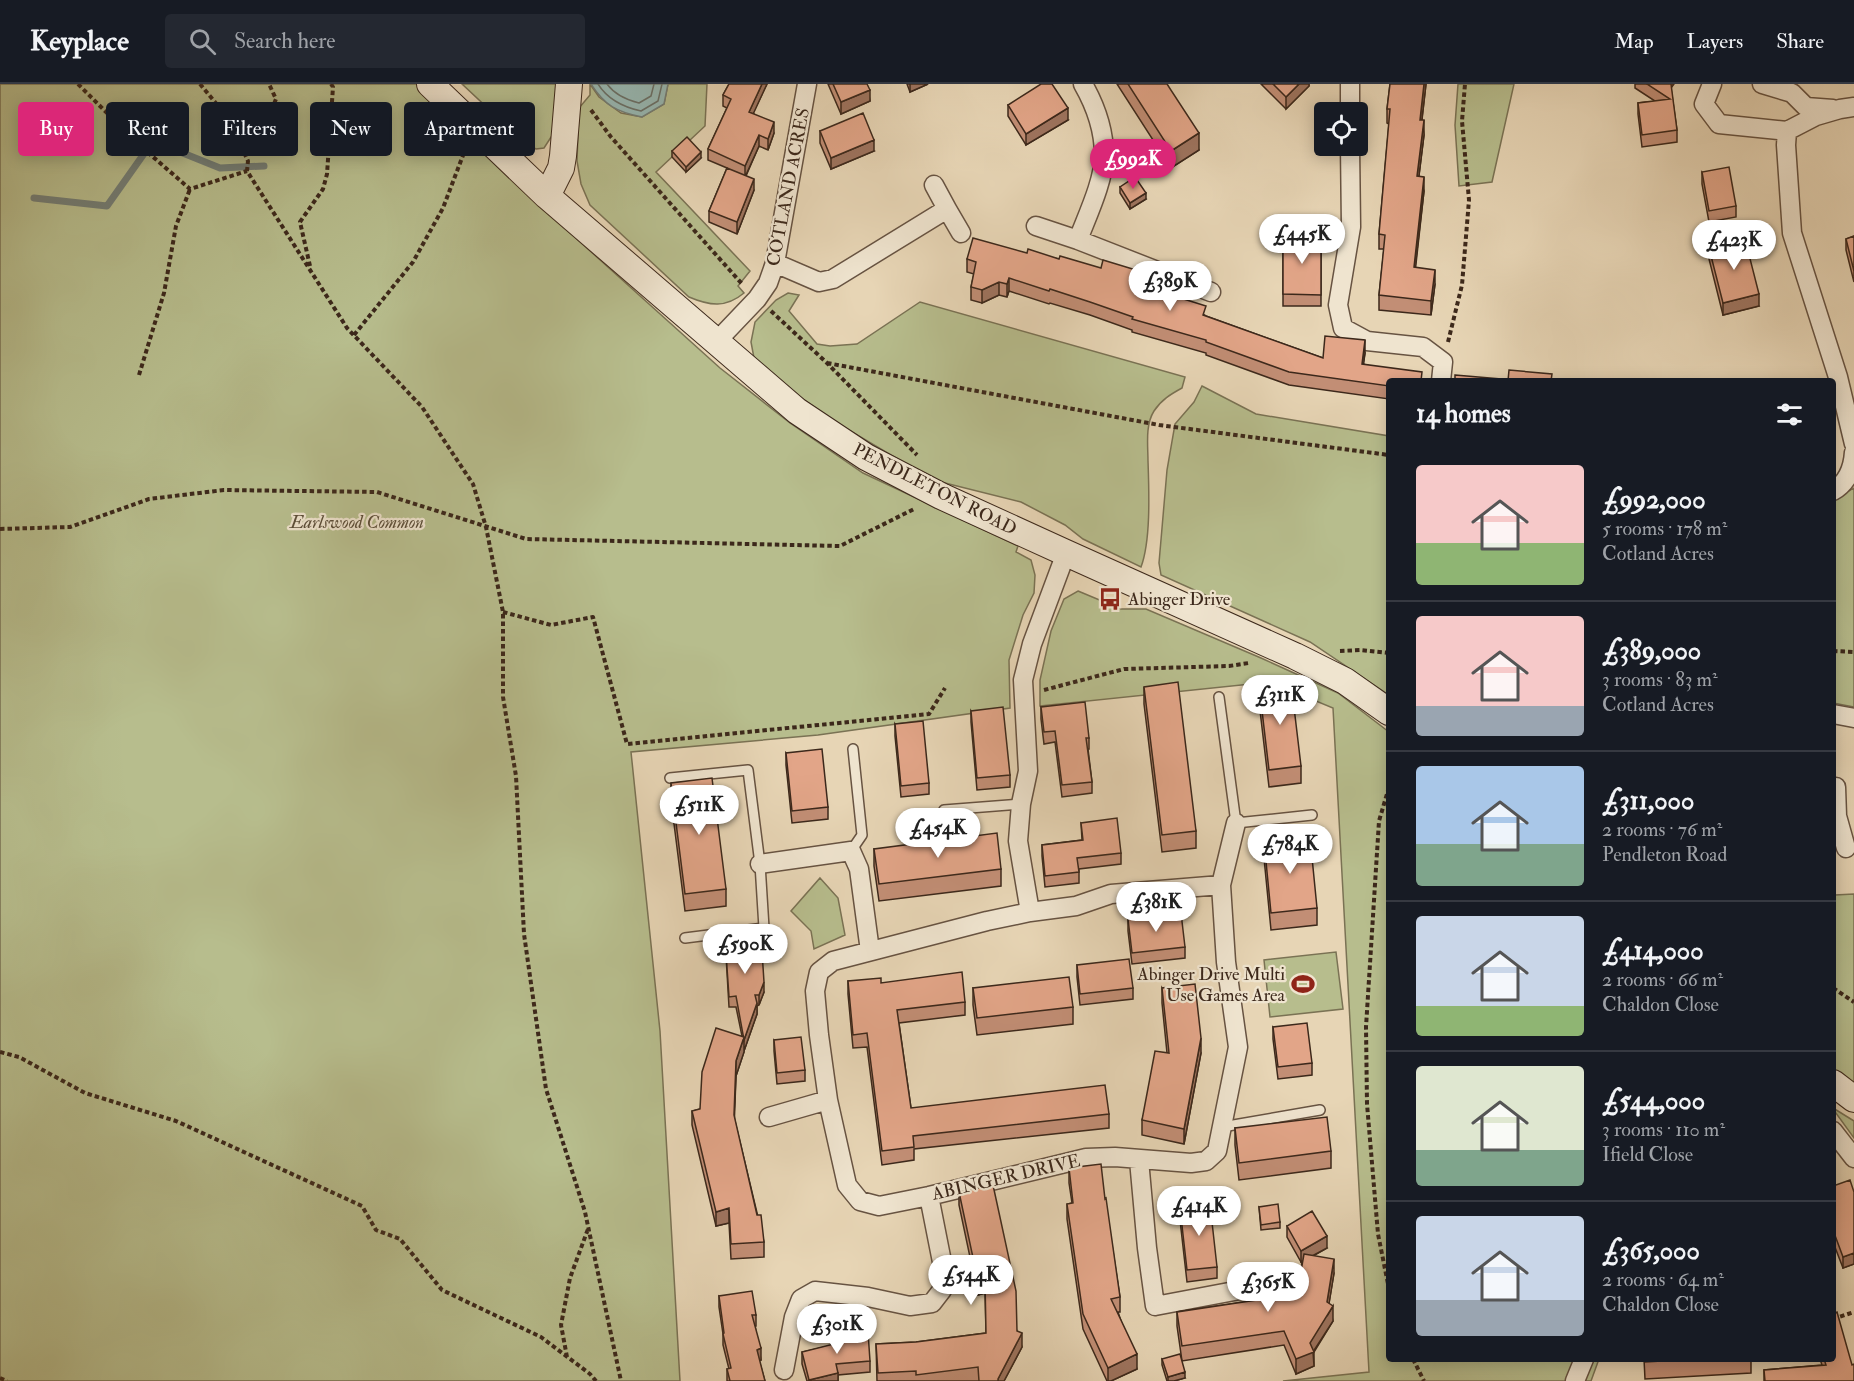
<!DOCTYPE html>
<meta charset="utf-8">
<style>
:root{--surface:#171b24;--page:#242831;--text:#f1f3f6;--muted:#9ea1a6;--line:#363941;--accent:#db2777}
body{margin:0;font-family:"IM FELL Double Pica",serif;background:var(--page);color:var(--text);height:100vh;display:flex;flex-direction:column;font-size:22px;white-space:nowrap}
*{box-sizing:border-box;margin:0}
p{font-size:20px;color:var(--muted)}
.icon{flex:none;width:33px;height:33px;fill:none;stroke:currentColor;stroke-width:2;stroke-linecap:round;stroke-linejoin:round}
.map{position:relative;flex:1;overflow:hidden}
.side{position:absolute;left:1386px;top:294px;width:450px;height:984px;display:flex;flex-direction:column;background:var(--surface);border-radius:6px;box-shadow:0 3px 15px #0003}
.side>*{flex:none}
.banner{position:absolute;left:18px;top:18px;width:570px;height:54px;display:flex;gap:12px}
.controls{position:absolute;left:1314px;top:18px;display:grid;gap:12px}
.controls a{display:grid;place-items:center;width:54px;height:54px;border-radius:6px;background:var(--surface);box-shadow:0 3px 15px #0003;font-size:30px}
.price{position:absolute;translate:-50% -51px;padding:0 14px;border-radius:21px;background:#fff;color:#222;font-size:20px;line-height:39px;filter:drop-shadow(0 2px 3px #0008)}
.price::after{content:'';position:absolute;left:50%;top:36px;width:18px;height:14px;margin-left:-9px;background:inherit;clip-path:polygon(0 0,100% 0,50% 100%)}
.price.current{background:var(--accent);color:#fff}
ul{padding:0;list-style:none}
li{display:flex;align-items:center;gap:18px;height:150px;padding:0 30px}
li+li{border-top:2px solid var(--line)}
li span{display:grid;place-items:center;flex:none;width:168px;height:120px;border-radius:6px;color:#555}
li>.icon{margin-inline-start:auto}
span .icon{width:72px;height:72px;fill:#fffc;stroke-width:1}
li b{font-size:26px}
h2{display:flex;justify-content:space-between;align-items:center;height:72px;padding:0 30px;font-size:26px}
.chip{padding:0 21px;border-radius:6px;background:var(--surface);box-shadow:0 3px 15px #0003;font-size:21px;line-height:54px}
.chip.current{background:var(--accent);color:#fff}
header{display:flex;align-items:center;gap:36px;box-sizing:border-box;height:84px;padding:0 30px;background:var(--surface);border-bottom:2px solid var(--line)}
header strong{font-size:28px}
nav{display:flex;gap:33px;margin-inline-start:auto;font-size:21px}
.search{width:420px;height:54px;background:var(--page);display:flex;align-items:center;gap:15px;box-sizing:border-box;padding:0 21px;border-radius:6px;color:var(--muted);font-size:22px}
.map>svg:first-child{display:block}
.green{fill:#b7bd8d;stroke:#7a7254;stroke-width:1.5}
.water{fill:#97b8b3;stroke:#737e76;stroke-width:1.5}
.lines{fill:none;stroke-linecap:round;stroke-linejoin:round}
.shore{stroke:#6a7067;stroke-width:1.5}
.stream{stroke:#737e76;stroke-width:7}
.lane-casing{stroke:#675342;stroke-width:12}
.street-casing{stroke:#675342;stroke-width:21}
.secondary-casing{stroke:#3c281b;stroke-width:28}
.path{stroke:#3c281b;stroke-width:4;stroke-dasharray:4.5 3;stroke-linecap:butt}
.lane{stroke:#efe4cf;stroke-width:9}
.street{stroke:#efe4cf;stroke-width:18}
.secondary{stroke:#efe4cf;stroke-width:26}
.wall{fill:#c28e75;stroke:#3c281b;stroke-width:1.5}
.shaded-wall{fill:#9e745f;stroke:#3c281b;stroke-width:1.5}
.building{fill:#e2a588;stroke:#3c281b;stroke-width:1.5}
.labels{text-anchor:middle;stroke-width:4.5;stroke-linejoin:round;paint-order:stroke}
.street-label{font-size:18px;fill:#3c281b;stroke:#efe4cf}
.park-label{font-size:18px;font-style:italic;fill:#5b4d38;stroke:#efe4cf}
.poi-label{font-size:18px;fill:#3c281b;stroke:#efe4cf;text-anchor:start}
</style>
<header>
<strong>Keyplace</strong>
<div class="search"><svg class="icon" aria-label="search" viewBox="0 0 24 24"><circle cx="10" cy="10" r="6"/><path d="M15 15l6 6"/></svg>Search here</div>
<nav><a>Map</a><a>Layers</a><a>Share</a></nav>
</header>
<div class="map">
<svg width="1854" height="1297" viewBox="0 0 1854 1297">
<rect width="100%" height="100%" fill="#e7d5b5"/>
<filter id="stains"><feTurbulence type="fractalNoise" baseFrequency=".00333" numOctaves="4"/><feColorMatrix values="0 0 0 0 .2 0 0 0 0 .09 0 0 0 0 .02 0 0 0 .5 -.17"/></filter>
<radialGradient id="worn" r=".72"><stop offset=".6" stop-color="#630" stop-opacity="0"/><stop offset="1" stop-color="#630" stop-opacity=".3"/></radialGradient>
<path class="green" d="M0,0H416L578,156L720,284L790,339L863,389L1018,462L1016,468L1031,476L1035,491L1034,509L1023,531L1009,576L1010,624L818,651L631,668L660,947L680,1297H0Z
M462,0H558L555,47L544,64L536,65L526,60Z
M590,0L599,13L621,29L642,33L664,20L668,0H707L705,42L656,88L750,187L738,202L744,209C726,224 710,222 689,213L590,121L581,100L577,77L579,24L590,11Z
M1458,0H1514L1492,98L1459,102L1455,41Z
M788,209L799,211L789,227L817,260L830,262L857,260L920,218L1185,293L1182,304C1171,310 1161,316 1154,327C1145,341 1148,362 1148,377C1149,407 1151,456 1141,483L1083,455L1065,441L1021,418L933,396L842,342L797,311L754,274L751,258L755,238L776,216Z
M1202,302L1256,330L1389,352V611L1310,558L1161,491L1159,479L1167,386L1175,340L1194,318Z
M1854,404V623L1833,619V416Z
M1078,507L1121,525H1146L1261,574L1338,609L1389,648V1275H1599L1591,1297H1283L1369,1288L1333,624L1270,598L1040,622V596L1051,547L1064,515Z
M820,794L838,814L845,851L814,865L811,847L791,827Z
M1854,810V1000L1833,984V815L1835,811Z
M1336,868L1343,925L1270,933L1264,876Z
M1833,1024L1854,1037V1054L1833,1025Z"/>
<path class="water" d="M591,0H668L664,20L642,33C617,28 605,22 591,0Z"/>
<g class="lines">
<path class="shore" d="M598,0C608,16 623,23 641,27L658,17L662,0
M607,0C615,11 627,16 639,19L651,12L654,0"/>
<path class="stream" d="M34,114L107,122L153,57L220,84L264,82"/>
<g class="lane-casing">
<path id="lane" d="M1219,613L1236,739L1312,731
M670,694L748,686L760,780L764,844L685,854
M944,726L1021,720
M851,767L862,751L853,665
M1222,1043L1320,1026"/>
</g>
<g class="street-casing">
<path id="street" d="M1083,0C1095,21 1104,47 1104,71C1104,97 1087,132 1078,156L1211,208
M1350,0V28
M1712,0L1704,20L1719,40L1787,47L1816,32L1840,25L1854,23
M1762,0L1792,9L1806,23L1833,25
M1787,47L1786,61L1792,149L1838,293L1854,360
M1350,62L1351,143L1338,221L1343,244L1367,257L1423,263L1443,278L1441,297
M934,101L947,125
M1036,142L1078,156
M775,179L819,198L833,195L947,125L961,149
M716,258L757,215L768,199L775,179L807,0
M1833,407C1847,399 1853,384 1854,368
M1833,630L1854,634
M1833,732H1837L1836,703
M1837,732L1846,764
M760,780L851,767L859,785L870,867
M1221,801L1226,878L1238,963L1217,1067L1206,1077L1191,1079L1115,1073L1086,1074L929,1112L879,1122L860,1117L847,1101L828,1016L819,951L815,907L819,888L833,877L987,837L1030,828L1076,822L1111,810Z
M1221,801L1236,739
M1030,828L1018,757L1021,720L1028,687L1023,596L1032,560L1066,469
M769,1033L828,1016
M1833,1047L1854,1074
M1139,1076L1147,1164L1155,1222L1261,1202
M784,1286L794,1233L801,1215L815,1207L868,1213L910,1222L932,1219L942,1206L943,1183L929,1112
M1575,1297L1584,1275"/>
</g>
<g class="secondary-casing">
<path id="secondary" d="M430,0L547,112L797,327L866,373L941,412L1066,469L1295,572L1345,597L1389,628
M547,112L561,84L563,72L569,0
M1833,999L1854,1015"/>
</g>
<path class="path" d="M78,0L137,59L190,105L247,87
M200,0L228,34L248,77L247,87L347,244L422,323L473,400L486,443L503,528V613L516,692L524,850L546,1005L585,1128L621,1297
M591,26L611,53L743,201
M246,71L256,63L276,15L269,0
M310,182L300,138L323,105L327,90L333,3L331,0
M771,227L827,279L917,371
M354,251L413,178L443,124L465,66
M1448,258L1462,201L1469,116L1462,37L1465,0
M827,279L1159,341L1389,371
M139,291L164,209L176,142L190,105
M0,445L70,443L149,415L224,406L377,408L526,455L840,462L914,425
M503,528L551,541L593,533L627,660L929,630L945,604
M1340,567L1360,566L1389,569
M1833,567L1854,568
M1044,606L1124,585L1229,582L1249,579
M1389,703L1379,737L1366,943L1367,1020L1378,1150L1389,1205
M1833,904L1854,918
M0,968L19,973L85,1009L176,1037L362,1122L376,1146L400,1155L442,1206L541,1253L590,1290L596,1297
M1833,1235L1854,1228
M567,1273L561,1241L570,1194L588,1145
M1413,1275L1424,1297
M0,1294L7,1297"/>
<use href="#lane" class="lane"/>
<use href="#street" class="street"/>
<use href="#secondary" class="secondary"/>
</g>
<path class="wall" d="M729,0H767L753,29L774,49L768,66L759,62L746,92L754,106L737,150L709,138V127L727,84L708,76V65L727,24L723,22V11Z
M828,0H867L870,17L841,30Z
M907,0H928L910,8Z
M1117,0H1167L1199,66L1171,84Z
M1261,0H1309V2L1286,25Z
M1390,0H1426L1422,36L1424,51L1419,92L1424,107L1415,184L1435,200L1431,231L1379,226V211L1384,165H1379V150L1389,40L1387,39V25Z
M1635,0H1674L1671,4L1677,46V58L1642,63L1638,30V19L1655,17L1635,4Z
M1008,21L1068,36L1026,61L1008,32Z
M820,47L874,67L831,85L820,59Z
M672,67L701,74L686,88L672,73Z
M1702,88L1736,122V133L1709,138L1702,100Z
M1120,103L1146,115L1130,125L1120,109Z
M1283,152L1321,153V222H1283Z
M1854,152V198L1846,166V155Z
M1709,164L1759,222L1723,231L1709,175Z
M1027,169L1059,175L1136,195L1176,213L1206,232L1323,274L1365,269L1363,280L1422,297H1389V315L1289,301L1206,271V269L1132,248V246L1090,231L1050,219L1049,220L1009,207L1007,213L999,211L982,219L971,216V203L974,190L967,188V175Z
M1389,321V348L1387,347V334Z
M1259,601L1301,682V699L1269,703L1259,618Z
M1144,603L1196,747V764L1162,768L1144,620Z
M1041,623L1089,654V665H1088L1092,698V709L1062,713L1055,658L1044,660L1041,635Z
M971,627L1010,691V703L977,706L971,638Z
M895,640L929,699V710L901,713L895,652Z
M786,669L828,723V735L792,739L786,681Z
M671,699L726,805V822L685,827L671,716Z
M1081,739L1121,769V780L1079,785V799L1045,803L1042,772V761L1082,756Z
M1264,757L1317,824V841L1271,846L1264,774Z
M874,765L1001,785V802L879,817L874,782Z
M1128,835L1185,863V874L1132,880L1128,847Z
M725,854L764,908L759,921L757,922V930L744,967V964V968L736,992L734,1033L764,1158V1173L731,1175L729,1139L716,1142L692,1041V1027L700,1025L742,952L736,923H729Z
M1077,881L1133,904V915L1080,921L1077,893Z
M848,897L881,899L965,918V931L899,939L911,1024L1109,1030V1044L914,1065V1076L882,1081L867,963L853,964L848,910Z
M973,904L1073,923V940L977,951L973,921Z
M1162,904L1201,969L1184,1060L1142,1051V1036L1167,969L1162,919Z
M1273,943L1312,979V991L1278,995L1273,955Z
M774,956L805,986V997L777,1000L774,967Z
M1235,1044L1331,1067V1084L1239,1096L1235,1061Z
M1069,1084L1105,1115L1120,1213V1228H1118L1137,1285L1111,1297H1107L1083,1245L1067,1135V1120L1072,1119L1069,1099Z
M1833,1102L1854,1108V1180L1843,1184L1833,1158Z
M959,1108L1017,1247L1022,1263L1004,1297H877L876,1260L916,1258L986,1249L985,1209L978,1211L959,1121Z
M1259,1123L1280,1138V1144L1261,1146Z
M1180,1124L1217,1183V1194L1187,1198L1180,1136Z
M1287,1142L1327,1164L1313,1172L1334,1189L1329,1219L1333,1237L1314,1268V1282L1296,1290L1284,1261L1182,1277L1177,1242V1228L1297,1210L1302,1178H1301L1287,1153Z
M719,1212L756,1231V1242H755L761,1276H759L765,1297H727V1285H729L723,1261V1250L719,1223Z
M838,1251L870,1277V1288L838,1291V1297H807L802,1280V1268L838,1260Z
M1162,1275L1185,1294L1174,1297H1167L1162,1281Z
M1644,1275H1751V1289L1645,1295Z
M1820,1275H1833L1852,1281L1854,1297H1764V1286L1822,1281Z"/>
<path class="shaded-wall" d="M762,0H767L749,39V28Z
M910,0H928L910,8Z
M1299,0H1309V2L1286,25V13Z
M1424,0H1426L1420,51V36Z
M870,6V17L841,30V18Z
M1068,24V36L1026,61V50Z
M1424,36V51L1417,107V92Z
M774,38V49L768,66V55Z
M1199,49V66L1171,84V67Z
M759,51V62L745,93V82Z
M874,56V67L831,85V74Z
M701,68V74L686,88V83Z
M1424,93V107L1414,198V183Z
M754,95V106L737,150V138Z
M1146,109V115L1130,125V119Z
M1435,186V200L1431,231V217Z
M1009,194V207L1007,213V200Z
M999,198V211L982,219V206Z
M1759,210V222L1723,231V219Z
M1365,256V269L1362,293V280Z
M764,898V908L759,921V911Z
M757,919V930L744,967V956Z
M744,953V968L736,992L734,1046L736,977Z
M1201,954V969L1184,1060V1045Z
M729,1124V1139L716,1142V1128Z
M1327,1152V1164L1301,1178V1167Z
M1854,1169V1180L1843,1184V1173Z
M1334,1175V1189L1327,1232L1333,1222V1237L1313,1268L1314,1282L1296,1290V1275L1327,1218Z
M985,1196V1209L978,1211V1197Z
M1022,1249V1263L1004,1297H998V1295Z
M761,1264V1276L757,1277V1266Z
M1137,1270V1285L1111,1297H1108V1284Z
M1185,1288V1294L1174,1297H1168V1293Z
M838,1289V1297H809V1296Z"/>
<path class="building" d="M729,0H762L749,28L774,38L768,55L759,51L745,82L708,65L731,15L723,11Z
M833,0H867L870,6L841,18Z
M1041,0H1052L1068,24L1026,50L1008,21Z
M1128,0H1167L1199,49L1171,67Z
M1273,0H1299L1286,13Z
M1390,0H1424L1420,36H1424L1417,92L1424,93L1414,183L1435,186L1431,217L1379,211L1385,151L1379,150L1390,25H1387Z
M1647,0H1671L1677,46L1642,51L1638,19L1670,15Z
M863,29L874,56L831,74L820,47Z
M687,53L701,68L686,83L672,67Z
M1729,83L1736,122L1709,127L1702,88Z
M727,84L754,95L737,138L709,127Z
M1135,93L1146,109L1130,119L1120,103Z
M1283,152L1321,153V211L1283,210Z
M1854,152V187L1846,155Z
M973,154L1027,169L1028,165L1059,175L1060,172L1101,184L1103,176L1136,186L1134,194L1176,207L1174,212L1206,222L1203,231L1323,274L1325,252L1365,256L1362,280L1422,288L1421,297H1389V302L1289,288L1206,258V256L1132,235L1133,233L1090,218L1050,205L1049,207L1009,194L1007,200L999,198L982,206L971,203L976,178L967,175Z
M1745,155L1759,210L1723,219L1709,164Z
M1509,286L1552,290L1551,297H1508Z
M1455,291L1501,295V297H1455Z
M1178,598L1196,747L1162,751L1144,603Z
M1291,598L1301,682L1269,686L1259,601Z
M1085,618L1089,654H1086L1092,698L1062,701L1055,647L1044,648L1041,623Z
M1003,623L1010,691L977,694L971,627Z
M923,637L929,699L901,702L895,640Z
M822,665L828,723L792,727L786,669Z
M712,694L726,805L685,810L671,699Z
M1117,734L1121,769L1077,774L1079,788L1045,792L1042,761L1083,756L1081,739Z
M997,749L1001,785L879,800L874,765Z
M1310,753L1317,824L1271,829L1264,757Z
M1181,829L1185,863L1132,869L1128,835Z
M761,852L764,898L759,911H755L757,919L744,956L736,912L729,913L725,854Z
M1129,875L1133,904L1080,910L1077,881Z
M962,888L965,918L897,926L911,1024L1105,1001L1109,1030L913,1052L914,1063L882,1067L867,949L853,951L848,897L881,894V899Z
M1069,893L1073,923L977,934L973,904Z
M1195,900L1201,954L1184,1045L1142,1036L1155,967L1169,969L1162,904Z
M1307,939L1312,979L1278,983L1273,943Z
M716,944L744,953L736,977L734,1031L757,1131H761L764,1158L731,1160L729,1124L716,1128L692,1027L700,1025L702,988Z
M801,953L805,986L777,989L774,956Z
M1327,1033L1331,1067L1239,1079L1235,1044Z
M1101,1080L1105,1115L1106,1114L1120,1213L1111,1215L1137,1270L1108,1284L1083,1230L1067,1120L1073,1119L1069,1084Z
M1850,1096L1854,1108V1169L1843,1173L1833,1146V1102Z
M993,1101L1016,1207L1017,1247L1022,1249L998,1295V1297H979L978,1283L916,1291V1287L878,1289L876,1260L916,1258L986,1249L985,1196L978,1197L959,1108Z
M1210,1120L1217,1183L1187,1186L1180,1124Z
M1278,1120L1280,1138L1261,1141L1259,1123Z
M1312,1127L1327,1152L1301,1167L1287,1142Z
M1304,1170L1334,1175L1327,1218L1333,1222L1310,1259L1314,1268L1296,1275L1284,1247L1182,1262L1177,1228L1297,1210Z
M752,1207L756,1231H752L761,1264L757,1266L765,1297H730L727,1285L731,1284L723,1250L724,1249L719,1212Z
M1837,1228L1852,1281L1854,1280V1297H1765L1764,1286L1826,1281L1824,1275H1833V1230Z
M868,1248L870,1277L836,1280L838,1289L809,1296L802,1268L838,1259V1251Z
M1180,1270L1185,1288L1168,1293L1162,1275Z
M1645,1275H1699L1645,1278Z"/>
<defs>
<g id="bus-bare" transform="scale(1.8)"><path d="M-5-6H5V4H4V6H2V4H-2V6H-4V4H-5ZM-3.5-4V0h7V-4ZM-3.5 1.2v1.5H-2V1.2ZM2 1.2v1.5H3.5V1.2Z" fill="#8f2418" stroke="#efe4cf" stroke-width="2.5" paint-order="stroke"/></g>
<g id="stadium-bare" transform="scale(1.8)"><path d="M0-5a6.5 5 0 1 0 0 10a6.5 5 0 1 0 0-10ZM-3.5-1.8h7v3.6h-7Z" fill="#8f2418" stroke="#efe4cf" stroke-width="2.5" paint-order="stroke"/></g>
</defs>
<g fill-rule="evenodd">
<use href="#bus-bare" x="1110" y="515"/>
<use href="#stadium-bare" x="1303" y="900"/>
</g>
<g class="labels">
<g class="street-label">
<text transform="translate(788 103) rotate(-79)" y="6">COTLAND ACRES</text>
<text transform="translate(935 405) rotate(27)" y="6">PENDLETON ROAD</text>
<text transform="translate(1006 1093) rotate(-13)" y="6">ABINGER DRIVE</text>
</g>
<g class="park-label">
<text x="357" y="444">Earlswood Common</text>
</g>
<g class="poi-label">
<text x="1128" y="521">Abinger Drive</text>
<text x="1285" y="896" text-anchor="end">Abinger Drive Multi<tspan x="1285" dy="21">Use Games Area</tspan></text>
</g>
</g>
<rect width="100%" height="100%" filter="url(#stains)"/>
<rect width="100%" height="100%" fill="url(#worn)"/>
</svg>
<div class="controls">
<a><svg class="icon" aria-label="locate" viewBox="0 0 24 24"><circle cx="12" cy="12" r="6"/><path d="M12 2v4M12 18v4M2 12h4M18 12h4"/></svg></a>
</div>
<b class="price current" style="left:1133px;top:106px">£992K</b>
<b class="price" style="left:1302px;top:181px">£445K</b>
<b class="price" style="left:1734px;top:187px">£423K</b>
<b class="price" style="left:1170px;top:228px">£389K</b>
<b class="price" style="left:1280px;top:642px">£311K</b>
<b class="price" style="left:699px;top:752px">£511K</b>
<b class="price" style="left:938px;top:775px">£454K</b>
<b class="price" style="left:1290px;top:791px">£784K</b>
<b class="price" style="left:1156px;top:849px">£381K</b>
<b class="price" style="left:745px;top:891px">£590K</b>
<b class="price" style="left:1199px;top:1153px">£414K</b>
<b class="price" style="left:971px;top:1222px">£544K</b>
<b class="price" style="left:1268px;top:1229px">£365K</b>
<b class="price" style="left:837px;top:1271px">£301K</b>
<div class="banner">
<a class="chip current">Buy</a>
<a class="chip">Rent</a>
<a class="chip">Filters</a>
<a class="chip">New</a>
<a class="chip">Apartment</a>
</div>
<section class="side">
<h2>14 homes<svg class="icon" aria-label="filters" viewBox="0 0 24 24"><path d="M4 7h16M4 17h16"/><circle cx="9" cy="7" r="2"/><circle cx="15" cy="17" r="2"/></svg></h2>
<ul>
<li><span style="background:linear-gradient(#f6c9c9 65%,#8fb573 0)"><svg class="icon" aria-label="home" viewBox="0 0 24 24"><path d="M3 11l9-7 9 7M6 9v11h12V9"/></svg></span><div><b>£992,000</b><p>5 rooms · 178 m²</p><p>Cotland Acres</p></div></li>
<li><span style="background:linear-gradient(#f6c9c9 75%,#9aa5b1 0)"><svg class="icon" aria-label="home" viewBox="0 0 24 24"><path d="M3 11l9-7 9 7M6 9v11h12V9"/></svg></span><div><b>£389,000</b><p>3 rooms · 83 m²</p><p>Cotland Acres</p></div></li>
<li><span style="background:linear-gradient(#a9c7e8 65%,#7fa58c 0)"><svg class="icon" aria-label="home" viewBox="0 0 24 24"><path d="M3 11l9-7 9 7M6 9v11h12V9"/></svg></span><div><b>£311,000</b><p>2 rooms · 76 m²</p><p>Pendleton Road</p></div></li>
<li><span style="background:linear-gradient(#c9d6e8 75%,#8fb573 0)"><svg class="icon" aria-label="home" viewBox="0 0 24 24"><path d="M3 11l9-7 9 7M6 9v11h12V9"/></svg></span><div><b>£414,000</b><p>2 rooms · 66 m²</p><p>Chaldon Close</p></div></li>
<li><span style="background:linear-gradient(#dfe7d0 70%,#7fa58c 0)"><svg class="icon" aria-label="home" viewBox="0 0 24 24"><path d="M3 11l9-7 9 7M6 9v11h12V9"/></svg></span><div><b>£544,000</b><p>3 rooms · 110 m²</p><p>Ifield Close</p></div></li>
<li><span style="background:linear-gradient(#c9d6e8 70%,#9aa5b1 0)"><svg class="icon" aria-label="home" viewBox="0 0 24 24"><path d="M3 11l9-7 9 7M6 9v11h12V9"/></svg></span><div><b>£365,000</b><p>2 rooms · 64 m²</p><p>Chaldon Close</p></div></li>
</ul>
</section>
</div>
